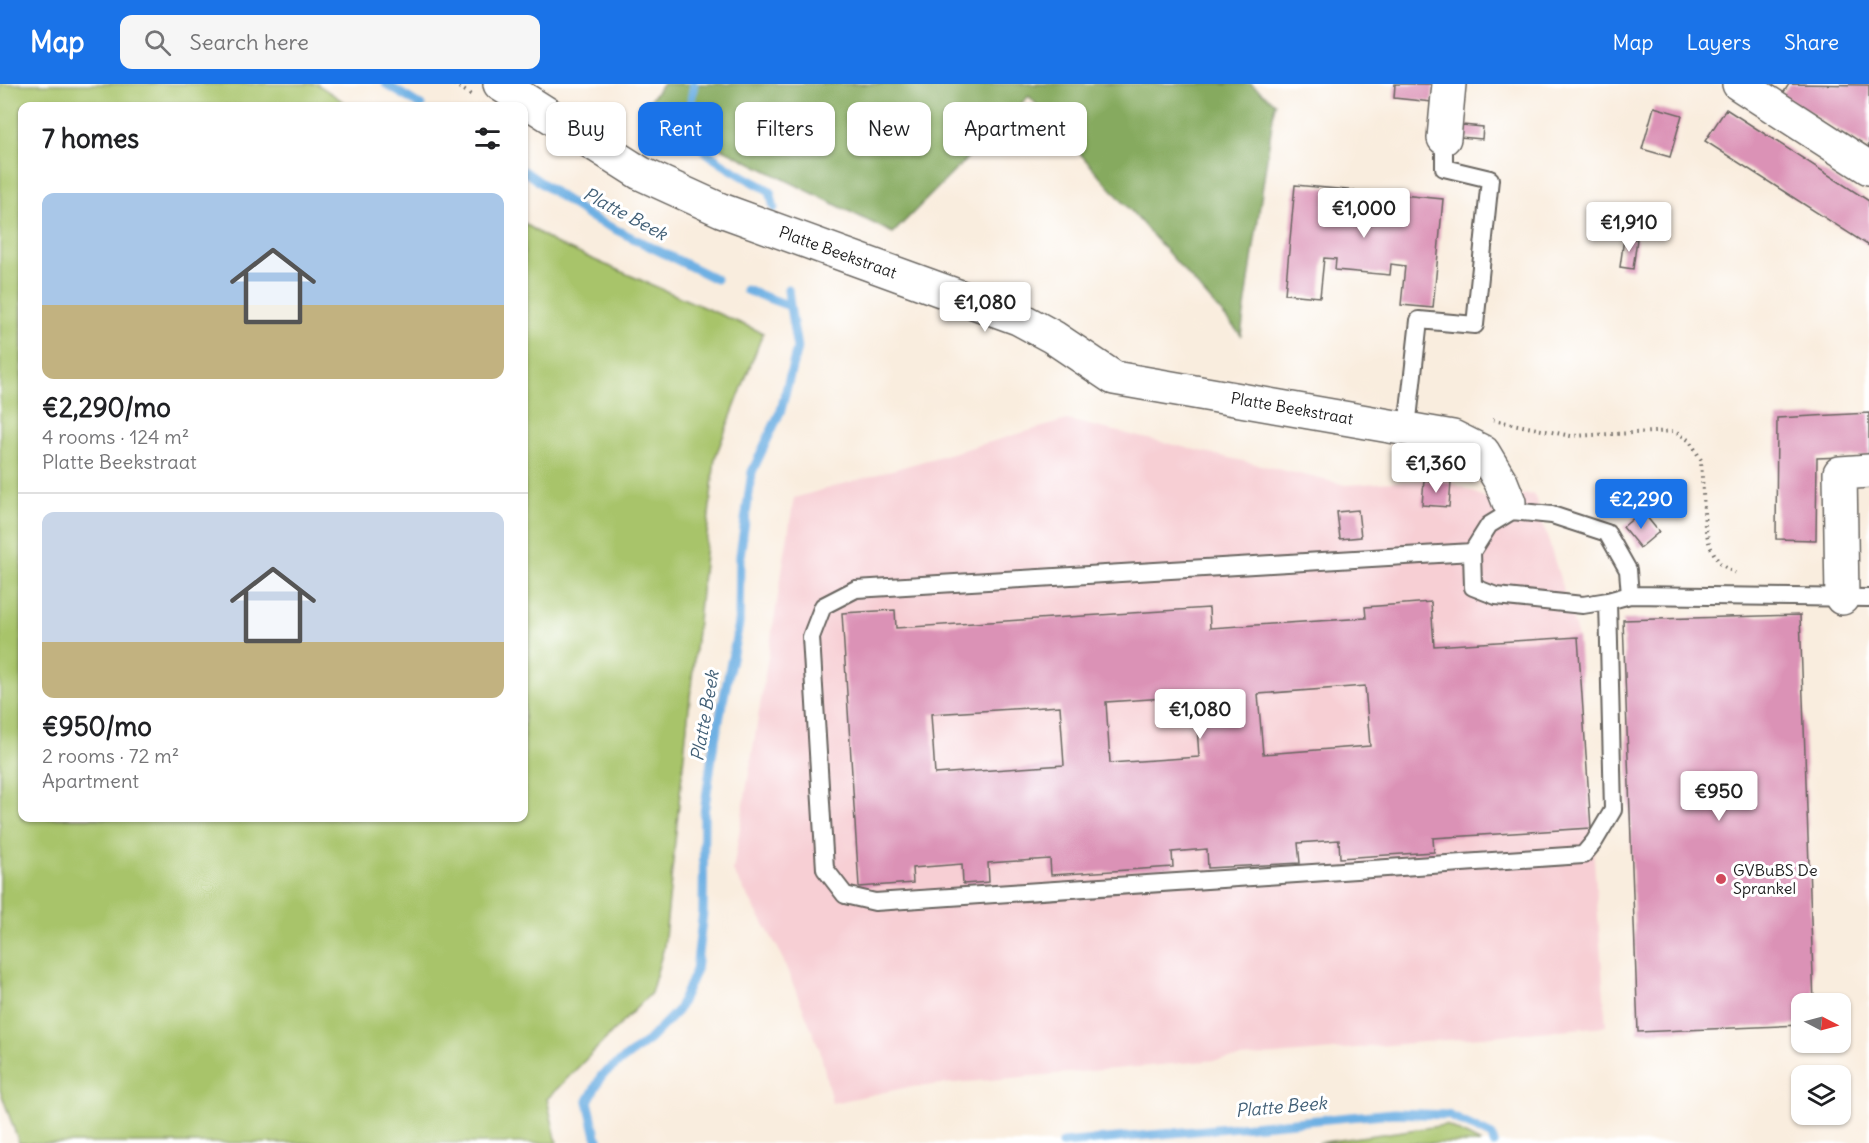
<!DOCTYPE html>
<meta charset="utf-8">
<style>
:root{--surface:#fff;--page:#f6f6f6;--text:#202124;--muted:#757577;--line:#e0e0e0;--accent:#1a73e8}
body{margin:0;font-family:Delius,sans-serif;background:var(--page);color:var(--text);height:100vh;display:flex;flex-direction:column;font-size:22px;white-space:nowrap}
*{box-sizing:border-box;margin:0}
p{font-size:20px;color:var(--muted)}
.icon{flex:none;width:33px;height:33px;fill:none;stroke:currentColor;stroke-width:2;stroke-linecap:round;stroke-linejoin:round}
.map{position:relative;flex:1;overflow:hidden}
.side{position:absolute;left:18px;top:18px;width:510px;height:720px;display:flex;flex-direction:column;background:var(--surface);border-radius:12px;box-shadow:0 2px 4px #0004}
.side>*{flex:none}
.hud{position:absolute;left:546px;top:18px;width:570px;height:54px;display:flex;gap:12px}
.needle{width:39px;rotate:96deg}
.tools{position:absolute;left:1791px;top:909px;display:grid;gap:12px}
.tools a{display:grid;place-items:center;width:60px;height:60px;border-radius:12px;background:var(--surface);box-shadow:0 2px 4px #0004;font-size:30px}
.price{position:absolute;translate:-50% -51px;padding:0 14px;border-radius:6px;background:#fff;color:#222;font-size:20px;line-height:39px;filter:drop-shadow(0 2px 3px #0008)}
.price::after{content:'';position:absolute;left:50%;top:36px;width:18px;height:14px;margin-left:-9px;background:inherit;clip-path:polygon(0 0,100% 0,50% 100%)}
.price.active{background:var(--accent);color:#fff}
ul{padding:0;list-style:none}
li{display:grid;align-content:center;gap:12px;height:318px;padding:0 24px}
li+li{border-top:2px solid var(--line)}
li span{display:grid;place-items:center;height:186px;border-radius:12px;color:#555}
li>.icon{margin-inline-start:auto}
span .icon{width:108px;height:108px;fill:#fffc;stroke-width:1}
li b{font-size:26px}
h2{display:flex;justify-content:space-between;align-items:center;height:72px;padding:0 24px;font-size:26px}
.pill{padding:0 21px;border-radius:12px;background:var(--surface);box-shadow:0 2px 4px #0004;font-size:21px;line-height:54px}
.pill.active{background:var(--accent);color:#fff}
header{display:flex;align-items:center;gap:36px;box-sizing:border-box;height:84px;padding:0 30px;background:var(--accent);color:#fff}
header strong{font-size:28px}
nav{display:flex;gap:33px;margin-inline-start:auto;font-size:21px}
.search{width:420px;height:54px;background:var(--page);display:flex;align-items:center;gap:15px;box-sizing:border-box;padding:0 21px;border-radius:12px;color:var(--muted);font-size:22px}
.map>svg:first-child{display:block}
.built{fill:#f7cfd4}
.green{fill:#a8c46a;stroke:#627043;stroke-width:1.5}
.forest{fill:#86aa5e;stroke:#51633d;stroke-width:1.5}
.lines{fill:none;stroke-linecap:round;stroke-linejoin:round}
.stream{stroke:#6eb0e3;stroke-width:9}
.building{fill:#db92b6;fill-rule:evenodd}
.service-casing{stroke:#696560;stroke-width:20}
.minor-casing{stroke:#696560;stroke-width:36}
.path{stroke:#696560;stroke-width:4;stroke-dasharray:1.5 4.5;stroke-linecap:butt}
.service{stroke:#fff;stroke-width:16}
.minor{stroke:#fff;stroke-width:33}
.poi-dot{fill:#d1495b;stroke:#fff;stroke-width:2}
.labels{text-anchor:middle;stroke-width:6;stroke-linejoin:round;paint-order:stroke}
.street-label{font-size:16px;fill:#1c1c1c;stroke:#fff}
.poi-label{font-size:16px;fill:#1c1c1c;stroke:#fff;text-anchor:start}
.water-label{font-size:18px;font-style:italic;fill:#415f76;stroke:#fff}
</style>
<header>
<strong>Map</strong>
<div class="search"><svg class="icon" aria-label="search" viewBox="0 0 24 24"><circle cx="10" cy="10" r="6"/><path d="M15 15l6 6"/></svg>Search here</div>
<nav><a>Map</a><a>Layers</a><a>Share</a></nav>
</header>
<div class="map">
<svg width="1869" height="1059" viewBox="0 0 1869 1059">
<rect width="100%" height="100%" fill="#fff"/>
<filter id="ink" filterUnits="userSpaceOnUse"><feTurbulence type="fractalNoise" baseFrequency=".0167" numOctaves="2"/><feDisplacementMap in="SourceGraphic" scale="12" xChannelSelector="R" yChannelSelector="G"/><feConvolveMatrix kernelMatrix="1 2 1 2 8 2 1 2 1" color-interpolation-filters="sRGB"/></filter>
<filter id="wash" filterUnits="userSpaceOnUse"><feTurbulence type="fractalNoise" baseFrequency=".008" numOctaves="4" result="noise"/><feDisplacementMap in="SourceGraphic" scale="24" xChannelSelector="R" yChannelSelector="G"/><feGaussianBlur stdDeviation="1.35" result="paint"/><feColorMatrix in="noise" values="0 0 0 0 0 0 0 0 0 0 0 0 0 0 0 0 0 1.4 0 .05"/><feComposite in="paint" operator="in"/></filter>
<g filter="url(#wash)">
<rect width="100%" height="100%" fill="#f9edde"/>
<path class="built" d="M1067,336L1346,401L1424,396L1451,398L1486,414L1534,410L1578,553L1606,942L909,1003L832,1019L820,966L779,866L733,787L794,414Z"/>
<path class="green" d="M0,0H317L350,22H22V734H524V139L553,158L763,249L715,374L664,863L651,909L547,1015L557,1059H19L0,1006Z
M1446,1041L1481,1059H1317Z"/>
<path class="forest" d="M663,0H1251L1275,19L1241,251L1029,12L893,149L642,25Z"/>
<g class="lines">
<path class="stream" d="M386,0L421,22
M694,0C691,16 687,34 692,51C698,70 751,96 770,107L774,124
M524,87L590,133L716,195
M788,205L790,222
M600,1059L596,1052L588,1017L602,991L649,956L678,926L696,886L703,828L704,729L713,665L739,540L740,472L752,388L781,326L797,264L790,222L746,206
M1062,1059L1394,1029L1448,1031L1492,1052L1494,1059"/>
</g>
<g id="blocks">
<path class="building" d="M1395,0H1434L1432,18L1394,14Z
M1789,0L1869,1V64L1782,11Z
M1654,23L1682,31L1670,73L1642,65Z
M1726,25L1869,117V162L1705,57Z
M1462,41L1483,43L1482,55L1460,53Z
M1295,101L1443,115L1433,224L1401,221L1405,182L1391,180L1390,191L1335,186L1336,175L1324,174L1320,213L1285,210Z
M1624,154L1637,155L1633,185L1620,183Z
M1869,329V372L1817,374L1816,456L1776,455L1777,334Z
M1424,396L1451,398L1449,423L1422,421Z
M1358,426L1361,453L1340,455L1337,428Z
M1642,427L1659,448L1640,464L1623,443Z
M1431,518L1434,562L1578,553L1591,744L1433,754L1434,768L1340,774L1339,756L1298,759L1300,779L1208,784L1207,765L1172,768L1173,783L1051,791L1050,775L988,779L989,798L963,800L962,780L912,784L913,799L859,803L842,529L895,526L896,544L1209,524L1210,544L1366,534L1365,523ZM1365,602L1370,662L1263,670L1258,610ZM1195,612L1199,673L1110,679L1106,618ZM1060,622L1064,681L935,690L931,630Z
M1800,531L1814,920H1802V941L1638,948L1623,536Z"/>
</g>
</g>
<g filter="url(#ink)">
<use href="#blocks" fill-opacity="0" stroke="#696560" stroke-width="1.5"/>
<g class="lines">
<g class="service-casing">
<path id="service" d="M1407,344L1419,236L1475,241L1490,95L1444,84V54
M1512,427L1552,431L1607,449L1628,486L1630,511L1608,517L1583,521L1496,512L1473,503L1472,468L1489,441Z
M1472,468L856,505L823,522L811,553L825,785L845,811L875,818L1583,771L1594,758L1613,726L1608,517
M1630,511L1869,514"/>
</g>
<g class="minor-casing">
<path id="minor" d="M500,0L640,89L721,126L1018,234L1053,253L1114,294L1453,353L1483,368L1501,398L1509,418
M1739,0L1869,84
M1444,54L1449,0
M1842,514L1840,389L1869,387"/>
</g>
<path class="path" d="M454,0L471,11
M1493,336L1571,352L1675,347L1690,357L1701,376L1705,443L1710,462L1719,479L1735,489"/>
<use href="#service" class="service"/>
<use href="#minor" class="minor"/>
</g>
</g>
<circle class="poi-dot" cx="1721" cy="795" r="6"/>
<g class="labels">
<g class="street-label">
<text transform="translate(838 168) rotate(20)" y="6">Platte Beekstraat</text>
<text transform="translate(1292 324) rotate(10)" y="6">Platte Beekstraat</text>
</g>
<g class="poi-label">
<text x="1733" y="792">GVBuBS De<tspan x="1733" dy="18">Sprankel</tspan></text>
</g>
<g class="water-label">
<text transform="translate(625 130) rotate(28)" y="6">Platte Beek</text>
<text transform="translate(705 632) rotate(-80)" y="6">Platte Beek</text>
<text transform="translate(1281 1023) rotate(-5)" y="6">Platte Beek</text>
</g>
</g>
</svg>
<div class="tools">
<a><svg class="needle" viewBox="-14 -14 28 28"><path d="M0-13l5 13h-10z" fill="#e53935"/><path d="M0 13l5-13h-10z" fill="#757577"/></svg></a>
<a><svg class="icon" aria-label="layers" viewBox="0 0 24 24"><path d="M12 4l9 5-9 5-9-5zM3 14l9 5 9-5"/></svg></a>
</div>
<b class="price" style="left:1364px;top:155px">€1,000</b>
<b class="price" style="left:1629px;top:169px">€1,910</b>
<b class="price" style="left:985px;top:249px">€1,080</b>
<b class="price" style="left:1436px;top:410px">€1,360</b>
<b class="price active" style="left:1641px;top:446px">€2,290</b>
<b class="price" style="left:1200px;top:656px">€1,080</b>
<b class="price" style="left:1719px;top:738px">€950</b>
<div class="hud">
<a class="pill">Buy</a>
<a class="pill active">Rent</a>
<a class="pill">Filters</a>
<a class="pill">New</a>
<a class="pill">Apartment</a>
</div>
<section class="side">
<h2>7 homes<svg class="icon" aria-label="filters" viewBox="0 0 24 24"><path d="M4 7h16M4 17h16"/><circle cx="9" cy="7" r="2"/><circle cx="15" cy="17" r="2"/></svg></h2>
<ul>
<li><span style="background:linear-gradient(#a9c7e8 60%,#c2b280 0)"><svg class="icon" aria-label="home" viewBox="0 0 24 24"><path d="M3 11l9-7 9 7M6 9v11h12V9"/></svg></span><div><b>€2,290/mo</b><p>4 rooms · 124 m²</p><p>Platte Beekstraat</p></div></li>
<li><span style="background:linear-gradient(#c9d6e8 70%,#c2b280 0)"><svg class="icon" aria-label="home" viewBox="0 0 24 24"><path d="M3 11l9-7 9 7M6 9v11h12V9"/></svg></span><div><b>€950/mo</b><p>2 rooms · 72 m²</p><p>Apartment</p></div></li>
</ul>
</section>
</div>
